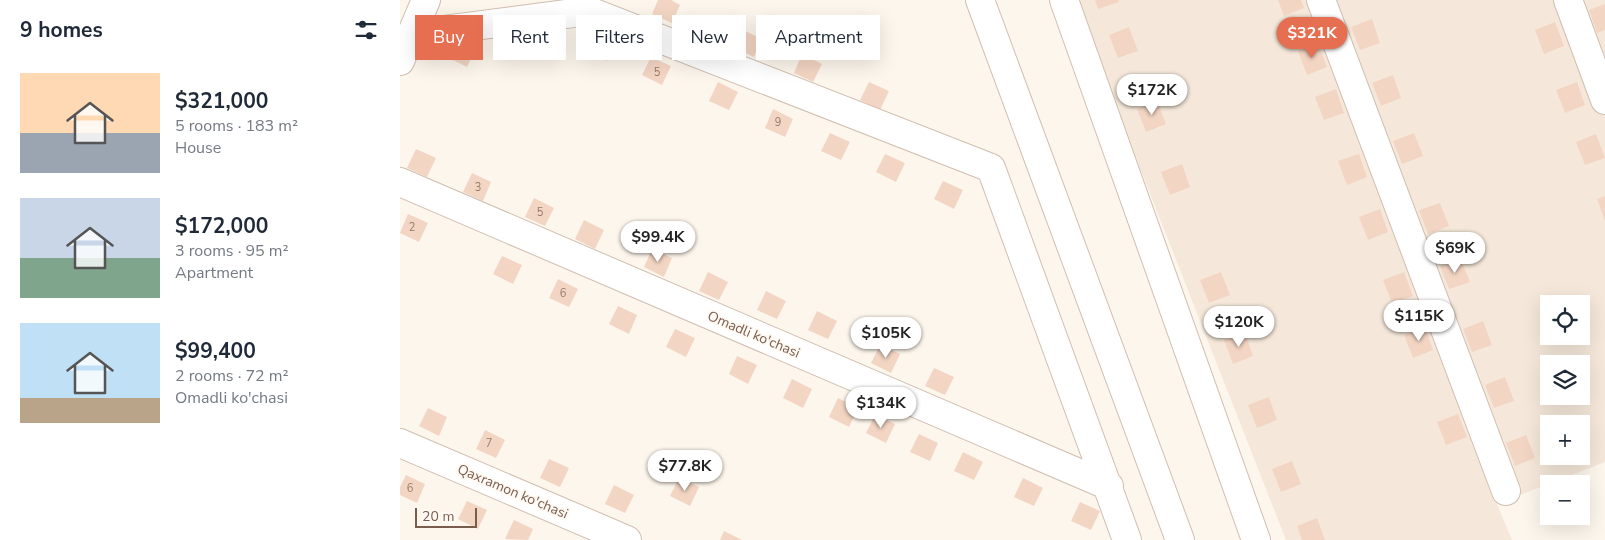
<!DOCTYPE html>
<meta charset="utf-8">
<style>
:root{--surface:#fff;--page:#f6f6f7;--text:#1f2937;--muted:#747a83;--accent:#e76f51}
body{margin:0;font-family:"Nunito Sans",sans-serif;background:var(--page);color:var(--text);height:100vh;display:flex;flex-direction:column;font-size:19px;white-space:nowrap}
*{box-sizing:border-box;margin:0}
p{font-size:16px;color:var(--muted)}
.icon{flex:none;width:28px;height:28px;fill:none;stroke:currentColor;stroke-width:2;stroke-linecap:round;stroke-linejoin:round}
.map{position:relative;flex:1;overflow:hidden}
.sheet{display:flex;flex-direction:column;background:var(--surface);width:400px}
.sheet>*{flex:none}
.banner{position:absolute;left:15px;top:15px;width:475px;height:45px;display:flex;gap:10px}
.tools{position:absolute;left:1140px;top:295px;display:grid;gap:10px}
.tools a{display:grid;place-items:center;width:50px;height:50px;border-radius:0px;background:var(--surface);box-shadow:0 5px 20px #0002;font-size:25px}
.scale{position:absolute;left:15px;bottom:12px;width:62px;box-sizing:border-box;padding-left:5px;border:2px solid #7a5c4d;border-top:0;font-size:14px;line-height:18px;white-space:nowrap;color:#7a5c4d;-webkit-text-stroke:4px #fffaf3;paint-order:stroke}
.price{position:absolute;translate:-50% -42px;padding:0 11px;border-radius:18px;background:#fff;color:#222;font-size:16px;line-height:32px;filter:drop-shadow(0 1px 2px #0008)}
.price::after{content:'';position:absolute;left:50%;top:30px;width:15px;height:11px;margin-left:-8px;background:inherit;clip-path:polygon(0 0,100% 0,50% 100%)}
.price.current{background:var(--accent);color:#fff}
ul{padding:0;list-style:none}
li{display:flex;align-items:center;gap:15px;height:125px;padding:0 20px}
li span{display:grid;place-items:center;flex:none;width:140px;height:100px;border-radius:0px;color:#555}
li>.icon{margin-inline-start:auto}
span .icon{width:60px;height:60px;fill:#fffc;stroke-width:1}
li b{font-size:21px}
h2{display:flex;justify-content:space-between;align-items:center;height:60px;padding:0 20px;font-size:21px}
.chip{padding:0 18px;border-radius:0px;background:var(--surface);box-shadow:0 5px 20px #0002;font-size:18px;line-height:45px}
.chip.current{background:var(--accent);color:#fff}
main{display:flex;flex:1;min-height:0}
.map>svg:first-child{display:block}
.residential{fill:#f5e8da;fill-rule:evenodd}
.building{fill:#f3d5c3}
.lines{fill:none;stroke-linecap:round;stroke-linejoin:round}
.minor-casing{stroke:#d1beb0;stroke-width:30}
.minor{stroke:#fff;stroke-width:28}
.labels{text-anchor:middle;stroke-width:4;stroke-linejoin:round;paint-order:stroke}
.number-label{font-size:11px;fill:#987a6a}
.street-label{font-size:14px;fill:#7a5c4d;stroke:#fffaf3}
</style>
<main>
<section class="sheet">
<h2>9 homes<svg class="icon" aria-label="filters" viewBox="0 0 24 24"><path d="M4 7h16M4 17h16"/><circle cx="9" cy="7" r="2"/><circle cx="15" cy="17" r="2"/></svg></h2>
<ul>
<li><span style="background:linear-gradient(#ffd9b3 60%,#9aa5b1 0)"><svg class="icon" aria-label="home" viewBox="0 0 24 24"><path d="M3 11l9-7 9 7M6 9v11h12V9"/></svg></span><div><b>$321,000</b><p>5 rooms · 183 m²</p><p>House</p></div></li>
<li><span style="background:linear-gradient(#c9d6e8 60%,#7fa58c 0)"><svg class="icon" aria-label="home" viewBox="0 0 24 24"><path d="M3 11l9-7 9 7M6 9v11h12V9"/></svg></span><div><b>$172,000</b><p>3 rooms · 95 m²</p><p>Apartment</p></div></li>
<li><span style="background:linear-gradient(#bfe0f5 75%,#b9a48a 0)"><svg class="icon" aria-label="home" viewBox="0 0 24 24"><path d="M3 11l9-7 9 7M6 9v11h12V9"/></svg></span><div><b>$99,400</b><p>2 rooms · 72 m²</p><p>Omadli ko'chasi</p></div></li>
</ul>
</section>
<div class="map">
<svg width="1205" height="540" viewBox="0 0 1205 540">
<rect width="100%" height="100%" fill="#fdf6ec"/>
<path class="residential" d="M674,0H1205V462L1097,504L1112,540H886ZM1149,304H1181V336H1149ZM1149,364H1181V396H1149ZM1149,424H1181V456H1149Z"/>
<path class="building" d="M258,0H271L280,5L272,23L252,14Z
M695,0H718L719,2L698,9Z
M878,0H901L904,8L884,16Z
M1205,4V30L1197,33L1189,10Z
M972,19L980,43L960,50L951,27Z
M1155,22L1164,46L1144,54L1135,30Z
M729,27L738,51L718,58L709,35Z
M343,30L362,39L354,57L334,48Z
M196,33L215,42L207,61L187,52Z
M56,39L76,48L67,67L47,57Z
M918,43L927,67L907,75L898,51Z
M402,54L422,64L413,82L394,73Z
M251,57L271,66L262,85L242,75Z
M993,75L1001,98L981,106L972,83Z
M318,82L338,92L329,110L309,101Z
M469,82L489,91L480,110L460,100Z
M1177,82L1185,105L1165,113L1156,90Z
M936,89L944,113L924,120L915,97Z
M757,101L766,124L746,132L737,109Z
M373,109L393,119L385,137L365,128Z
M430,133L450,142L441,160L421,151Z
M1014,133L1023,156L1002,164L993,141Z
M1196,134L1205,158L1185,165L1176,142Z
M16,149L36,158L27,177L7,168Z
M485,154L505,163L496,182L476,172Z
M959,154L967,177L947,185L938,161Z
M782,164L790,187L770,195L761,172Z
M72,173L91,182L83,201L63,192Z
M543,181L563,190L554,209L534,199Z
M1205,196V221L1197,199Z
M134,198L154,208L145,226L125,217Z
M1040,203L1049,226L1028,234L1019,210Z
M980,209L988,232L968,240L959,217Z
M8,214L28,223L19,242L0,233Z
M184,220L204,230L195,249L175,239Z
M252,249L272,258L264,277L244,267Z
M102,256L122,265L113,284L93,274Z
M1061,259L1070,282L1049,289L1040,266Z
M308,272L328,282L319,300L299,291Z
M821,272L830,295L809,303L800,280Z
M1004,272L1013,296L992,303L983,280Z
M158,279L178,289L169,307L149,298Z
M366,291L386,301L377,319L357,310Z
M218,306L237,315L229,334L209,324Z
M417,311L437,321L428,339L408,330Z
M1083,321L1092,345L1072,352L1063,329Z
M1025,327L1033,350L1013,358L1004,335Z
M275,329L295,338L286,357L266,347Z
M845,332L853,356L833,364L824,340Z
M480,345L500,354L491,373L471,363Z
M337,356L357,365L348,384L329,374Z
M534,368L554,377L545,395L525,386Z
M1105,377L1114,401L1094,408L1085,385Z
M392,379L412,389L403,408L383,398Z
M869,397L877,420L857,428L848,405Z
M438,398L458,408L449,427L429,417Z
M28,408L47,417L39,436L19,426Z
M1058,414L1067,437L1046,445L1037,422Z
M475,415L495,424L486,443L466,433Z
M85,430L105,440L96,458L76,449Z
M519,434L538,443L530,461L510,452Z
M1126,435L1135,458L1115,466L1106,443Z
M563,452L583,462L574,480L554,471Z
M149,459L169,468L160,487L140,478Z
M892,461L901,484L881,492L872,469Z
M6,475L25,484L17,503L0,495V487Z
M279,478L299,487L290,506L270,496Z
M623,478L643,488L634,506L614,497Z
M214,485L234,495L225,513L205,504Z
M67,501L87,510L78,529L58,519Z
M680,502L700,511L691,530L671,521Z
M917,518L925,540H902L897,526Z
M114,520L133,529L128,540L105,539Z
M324,531L342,540H320Z"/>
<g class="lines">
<g class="minor-casing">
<path id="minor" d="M580,0L780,540
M664,0L856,540
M921,0L1106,491
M1168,0L1205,100
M12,34L189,11L591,168L727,540
M0,61L26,0
M0,182L709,486
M0,443L227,540"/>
</g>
<use href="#minor" class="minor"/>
</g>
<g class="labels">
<g class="number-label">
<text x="257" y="76">5</text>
<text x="378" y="126">9</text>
<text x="78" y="191">3</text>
<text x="140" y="216">5</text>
<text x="12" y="231">2</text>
<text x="163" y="297">6</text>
<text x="89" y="447">7</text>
<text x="10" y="492">6</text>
</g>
<g class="street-label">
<text transform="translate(354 334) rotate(23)" y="5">Omadli ko'chasi</text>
<text transform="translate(113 491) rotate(23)" y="5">Qaxramon ko'chasi</text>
</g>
</g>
</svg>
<div class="tools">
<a><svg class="icon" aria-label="locate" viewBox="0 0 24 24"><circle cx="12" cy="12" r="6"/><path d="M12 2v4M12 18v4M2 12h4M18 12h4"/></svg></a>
<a><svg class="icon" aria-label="layers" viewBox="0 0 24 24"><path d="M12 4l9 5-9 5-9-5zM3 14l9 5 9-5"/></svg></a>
<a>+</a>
<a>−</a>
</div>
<div class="scale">20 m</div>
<b class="price current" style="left:912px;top:59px">$321K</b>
<b class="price" style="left:752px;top:116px">$172K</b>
<b class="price" style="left:258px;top:263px">$99.4K</b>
<b class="price" style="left:1055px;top:274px">$69K</b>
<b class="price" style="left:1019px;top:342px">$115K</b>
<b class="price" style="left:839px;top:348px">$120K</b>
<b class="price" style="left:486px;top:359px">$105K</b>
<b class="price" style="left:481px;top:429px">$134K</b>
<b class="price" style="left:285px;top:492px">$77.8K</b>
<div class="banner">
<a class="chip current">Buy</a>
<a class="chip">Rent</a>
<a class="chip">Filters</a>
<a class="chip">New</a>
<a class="chip">Apartment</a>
</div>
</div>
</main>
